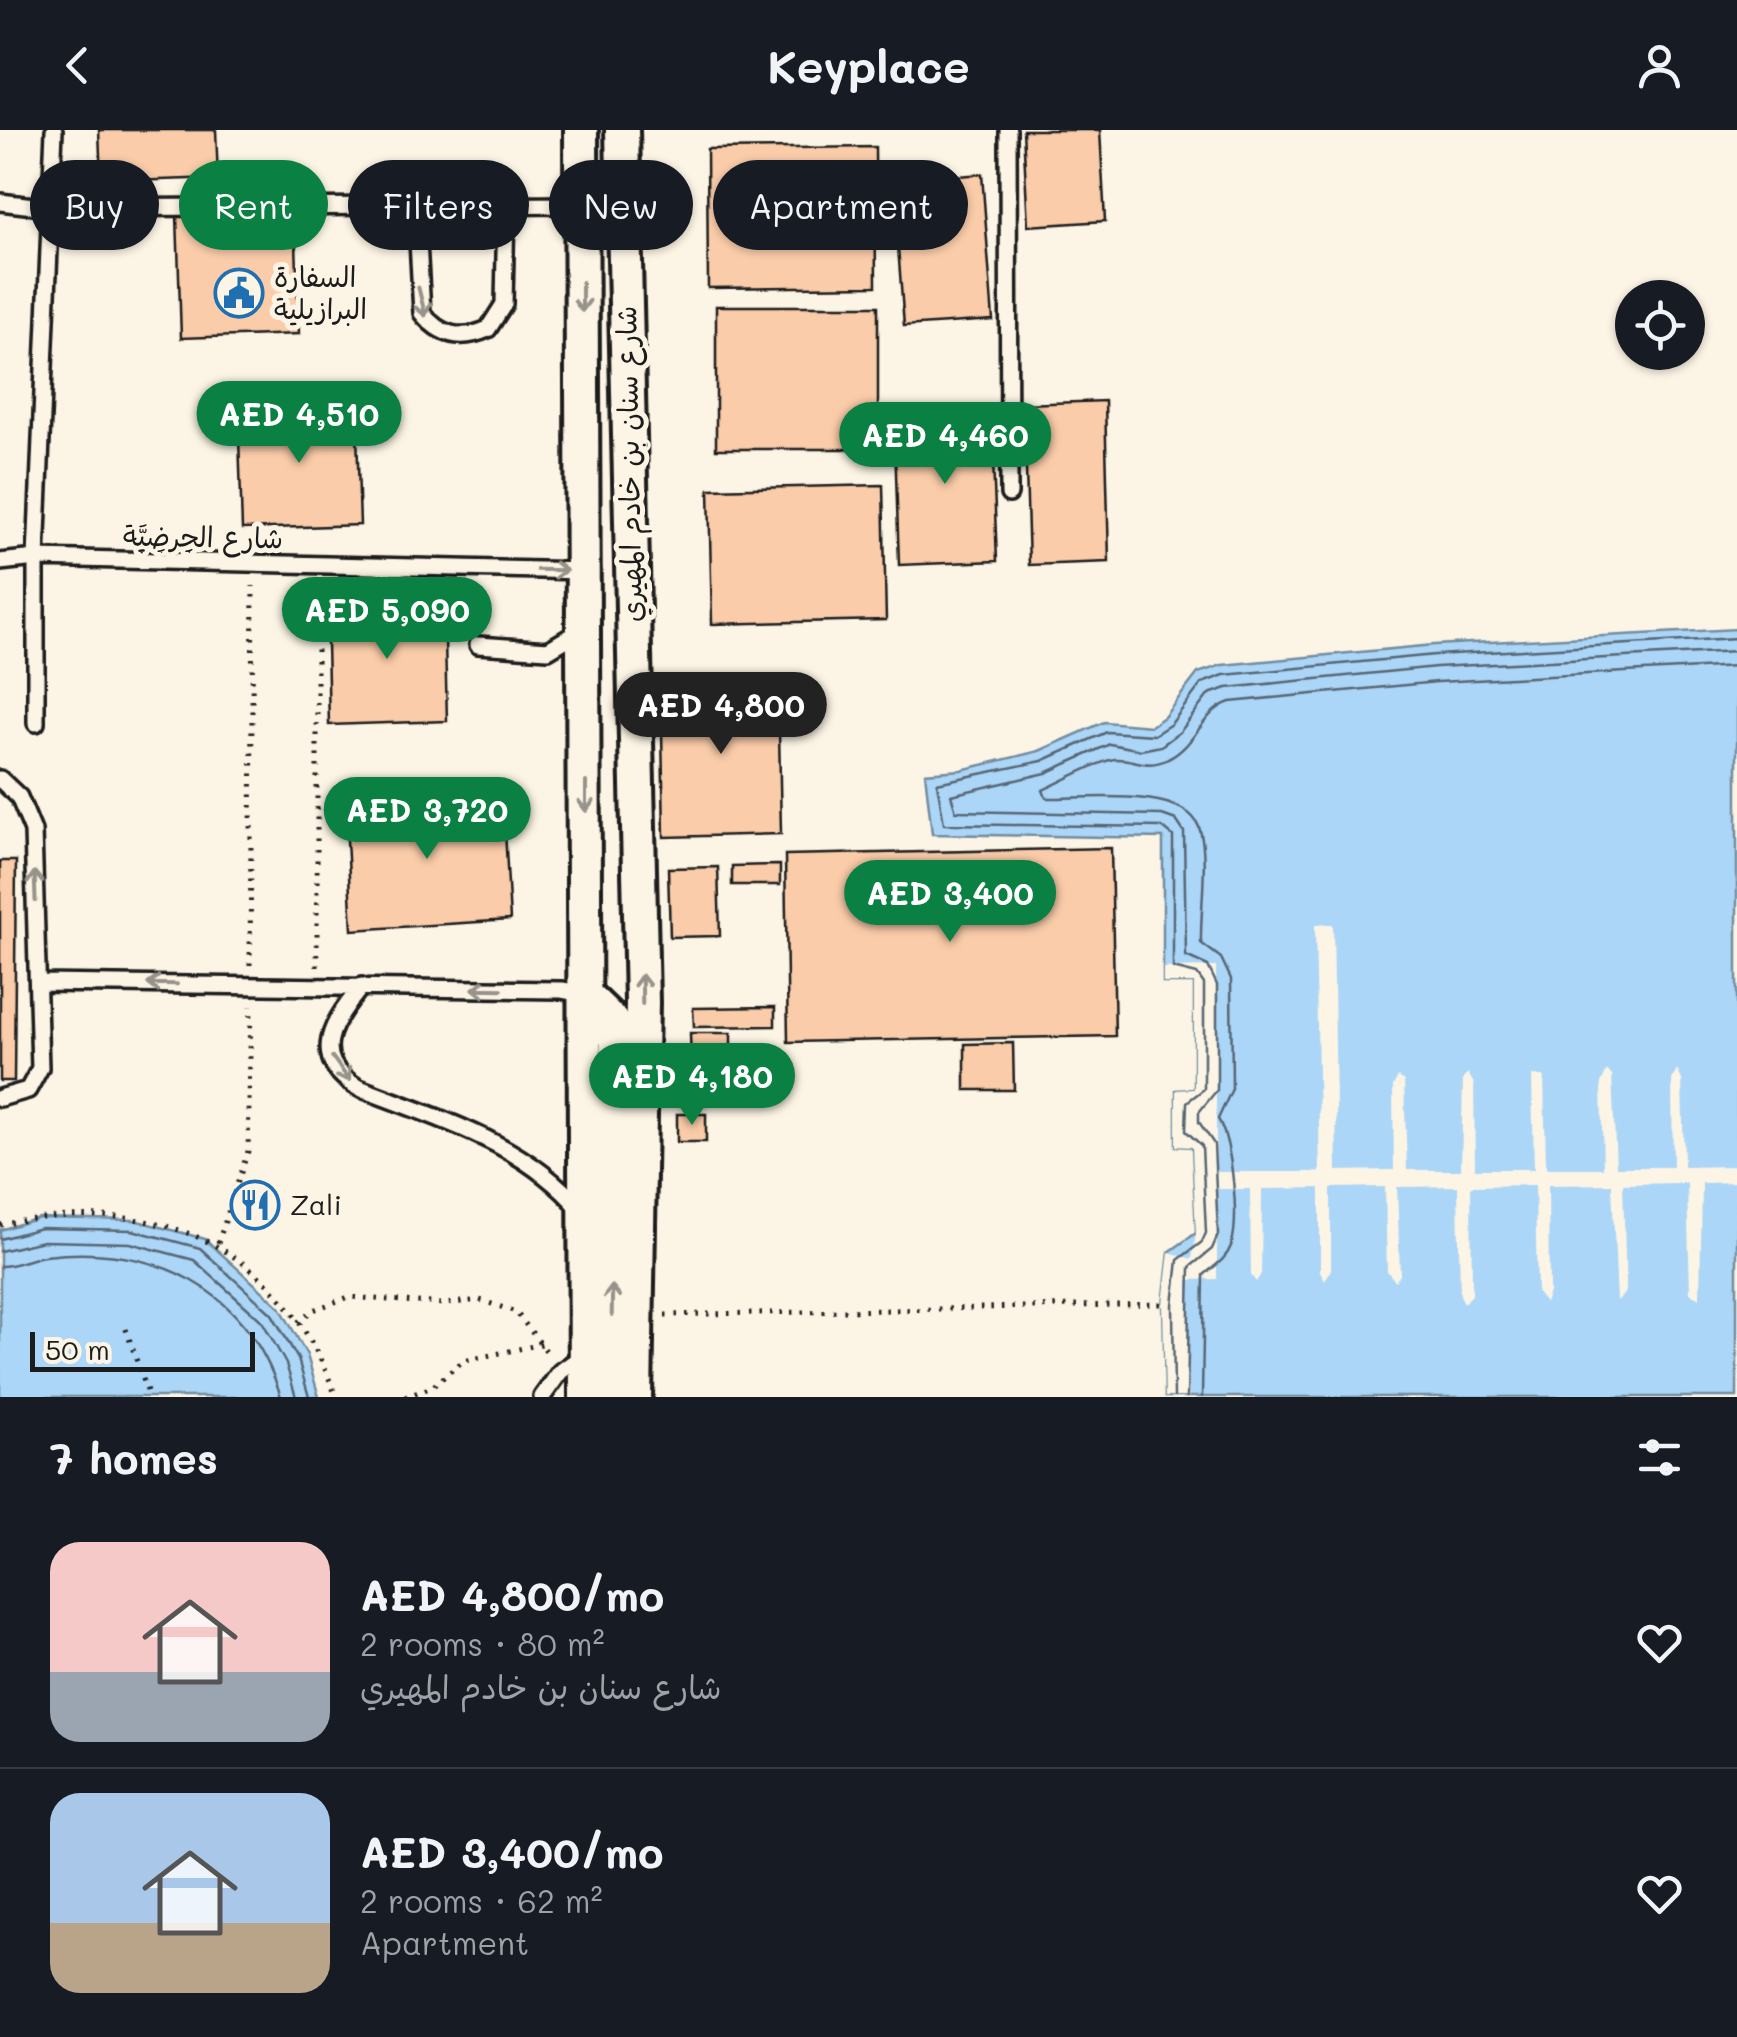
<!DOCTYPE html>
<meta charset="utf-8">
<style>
:root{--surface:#171b24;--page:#242831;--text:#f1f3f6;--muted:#9ea1a6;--line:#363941;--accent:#0b8043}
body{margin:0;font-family:Mali,"Playpen Sans Arabic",sans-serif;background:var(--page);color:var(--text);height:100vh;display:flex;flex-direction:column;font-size:38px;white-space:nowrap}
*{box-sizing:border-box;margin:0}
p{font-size:32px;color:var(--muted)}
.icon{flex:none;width:55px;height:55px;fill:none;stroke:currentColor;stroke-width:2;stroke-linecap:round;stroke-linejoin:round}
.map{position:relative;height:1267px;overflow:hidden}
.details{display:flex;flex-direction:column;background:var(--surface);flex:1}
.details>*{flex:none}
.banner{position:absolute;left:30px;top:30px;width:1000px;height:90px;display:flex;gap:20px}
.controls{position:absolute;left:1615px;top:150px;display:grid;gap:20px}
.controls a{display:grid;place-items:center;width:90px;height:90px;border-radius:50%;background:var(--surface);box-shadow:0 2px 8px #0004;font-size:50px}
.scale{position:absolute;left:30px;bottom:25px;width:225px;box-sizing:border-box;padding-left:10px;border:5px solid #1c1c1c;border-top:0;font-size:28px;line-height:35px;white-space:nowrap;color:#1c1c1c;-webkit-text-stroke:8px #fcf5e5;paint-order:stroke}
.price{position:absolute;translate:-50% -85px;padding:0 22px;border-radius:35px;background:var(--accent);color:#fff;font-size:32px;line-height:65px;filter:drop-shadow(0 2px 5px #0008)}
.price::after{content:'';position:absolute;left:50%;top:60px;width:30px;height:22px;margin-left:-15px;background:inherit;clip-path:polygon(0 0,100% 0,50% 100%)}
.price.selected{background:#222;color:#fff}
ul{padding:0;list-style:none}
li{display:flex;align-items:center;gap:30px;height:250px;padding:0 50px}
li+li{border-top:2px solid var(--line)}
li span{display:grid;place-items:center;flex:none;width:280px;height:200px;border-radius:30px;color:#555}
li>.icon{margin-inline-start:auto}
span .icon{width:120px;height:120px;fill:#fffc;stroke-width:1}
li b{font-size:42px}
h2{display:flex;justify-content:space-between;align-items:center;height:120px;padding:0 50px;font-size:42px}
.chip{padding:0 35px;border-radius:45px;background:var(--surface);box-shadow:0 2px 8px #0004;font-size:35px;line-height:90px}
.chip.selected{background:var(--accent);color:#fff}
header{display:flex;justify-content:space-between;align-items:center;height:130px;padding:0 50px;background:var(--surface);font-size:45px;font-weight:700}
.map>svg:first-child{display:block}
.water{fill:#acd6f7;stroke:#728c9f;stroke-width:2.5}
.pier{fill:#fcf5e5}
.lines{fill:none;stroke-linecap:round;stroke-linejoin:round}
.shore{stroke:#566674;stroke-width:2.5}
.building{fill:#facca9;stroke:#1c1c1c;stroke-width:2.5}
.service-casing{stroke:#1c1c1c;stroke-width:22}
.minor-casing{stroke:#1c1c1c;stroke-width:40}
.path{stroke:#1c1c1c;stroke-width:5;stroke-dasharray:2.5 8;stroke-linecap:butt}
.service{stroke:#fcf5e5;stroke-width:15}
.minor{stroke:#fcf5e5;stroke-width:32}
.oneway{stroke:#97938b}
.labels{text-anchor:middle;stroke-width:10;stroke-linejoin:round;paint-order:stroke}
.poi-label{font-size:28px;fill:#1c1c1c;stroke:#fcf5e5;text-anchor:start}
.street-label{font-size:28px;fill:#1c1c1c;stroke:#fcf5e5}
</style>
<header><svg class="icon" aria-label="back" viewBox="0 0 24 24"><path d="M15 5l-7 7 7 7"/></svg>Keyplace<svg class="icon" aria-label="person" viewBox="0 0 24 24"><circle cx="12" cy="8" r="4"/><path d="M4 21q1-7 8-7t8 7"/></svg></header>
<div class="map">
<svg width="1737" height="1267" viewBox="0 0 1737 1267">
<rect width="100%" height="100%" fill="#fcf5e5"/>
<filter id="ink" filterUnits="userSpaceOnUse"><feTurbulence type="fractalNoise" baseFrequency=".01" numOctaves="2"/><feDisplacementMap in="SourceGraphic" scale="20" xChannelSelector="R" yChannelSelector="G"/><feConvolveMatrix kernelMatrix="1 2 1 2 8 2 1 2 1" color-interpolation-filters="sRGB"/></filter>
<g filter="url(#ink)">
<path class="water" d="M1737,499V1267H1165L1163,1174L1169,1122L1196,1103L1192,1017L1176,1016V960L1194,959V853H1163V708L932,704L925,643L961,640L1039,621L1104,592L1151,596L1164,587L1198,543L1222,535L1434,515Z
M39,1088L134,1090L205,1109L280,1177L307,1225L319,1267H0V1100Z"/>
<path class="pier" d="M1333,794L1337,1041L1394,1040L1393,956L1398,947L1404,951L1407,1040H1461L1463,949L1468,943L1474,954L1475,1039H1534L1532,946H1544L1546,1038H1603L1601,953L1607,940L1612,946L1616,1037H1673L1672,950L1677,940L1682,950L1684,1037L1737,1036V1052L1702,1053L1700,1168L1690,1163L1687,1053L1623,1054L1626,1162L1617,1171L1612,1054L1548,1055L1549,1162L1545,1173L1537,1163L1535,1055L1471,1056L1472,1165L1464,1173L1460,1165L1458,1056L1397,1057L1400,1145L1395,1151L1387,1141L1385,1057L1331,1058V1139L1325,1151L1320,1141V1058L1262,1059L1261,1144L1256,1152L1251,1145L1250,1059H1217V1149L1188,1150L1189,1267H1165L1163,1174L1169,1122L1192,1129L1196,1104L1192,1017L1176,1016V960L1194,959V853H1163V838L1216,837V1042H1320L1315,795Z"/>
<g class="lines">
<path class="shore" d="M0,1109L41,1098L132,1100L200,1118L272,1184L298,1229L309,1267
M0,1121L43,1111L130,1113L194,1130L262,1191L286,1234L296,1267
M0,1136C16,1136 30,1128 45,1126C155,1113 247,1158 281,1267
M1174,1267L1173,1175L1178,1130L1202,1112L1206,1103L1202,1016L1186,1001L1187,972L1204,959V854L1197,844L1173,838V706L1162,697L944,694L937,653L1042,631L1107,602L1154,605L1171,594L1202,553L1224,545L1435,525L1737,508
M1187,1267L1190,1137L1212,1119L1218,1105L1214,1014L1199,992V982L1217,960V855L1208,836L1186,826L1184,702L1176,690L1162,685L956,681L951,665L1046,643L1110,614L1141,620L1161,616L1180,602L1209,564L1227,558L1436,537L1737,521
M1202,1267L1204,1145C1214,1136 1226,1130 1231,1116C1240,1090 1232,1012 1218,989L1232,959L1231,849L1221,828L1201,813C1200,782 1209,725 1199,697C1184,656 1083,669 1046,668L1043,660C1059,653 1100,630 1115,629C1135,628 1147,640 1168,629C1196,616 1202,581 1230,572L1437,552L1737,536"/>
</g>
<path class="building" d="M99,0H216L218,48L101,52Z
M1023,0H1100L1105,91L1028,96Z
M875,17L876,156L708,158L707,19Z
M982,44L993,190L904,196L893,51Z
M295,81L299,204L181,208L177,85Z
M716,176H878V319H716Z
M1105,271L1109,432L1029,435L1024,274Z
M356,272L360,395L242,399L238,276Z
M991,278L997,431L899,435L894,282Z
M883,355L886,490L712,494L709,359Z
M444,468L447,591L329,595L326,472Z
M778,547L781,704L664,707L661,549Z
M503,665L510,790L352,800L345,674Z
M1111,718L1115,906L788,912L785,725Z
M0,731H16L14,951H0Z
M780,735V755H732V736Z
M718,737L720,806L670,807L668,738Z
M775,877V896L694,897L693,878Z
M690,903H731V938H691Z
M1013,913L1014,960H965V914Z
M677,984H706V1012H677Z"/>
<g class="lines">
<g class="service-casing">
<path id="service" d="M1008,0L1009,364
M0,72L51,78L582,75
M416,75L422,183C440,206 461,211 488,199L504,174L506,75
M0,432L36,428L585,441
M478,515L548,520L583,499
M36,593V428L54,0
M0,649L19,667L33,701L40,938L28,960L0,968
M39,853L562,860L584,864
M362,856C334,890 307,927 357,957C438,989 522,1011 580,1079
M542,1267L560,1242L585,1224"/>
</g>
<g class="minor-casing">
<path id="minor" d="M581,0L586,1267
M622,0L642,872L635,1267
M584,864L611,890L617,912L609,1267"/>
</g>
<path class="path" d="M250,835L253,456
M317,837V453
M0,1095C154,1063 281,1111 336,1267
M218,1113L248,1021L251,876
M665,1185L1163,1174
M298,1192L313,1180L349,1167L444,1174L480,1170L516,1182L547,1222
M126,1199L149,1267
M405,1267L432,1257L463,1231L542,1214"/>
<use href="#service" class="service"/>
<use href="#minor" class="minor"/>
</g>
<defs><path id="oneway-shaft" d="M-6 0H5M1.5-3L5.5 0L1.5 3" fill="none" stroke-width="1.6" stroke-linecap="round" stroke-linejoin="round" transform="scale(2.5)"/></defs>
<g class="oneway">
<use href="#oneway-shaft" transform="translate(582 167) rotate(90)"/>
<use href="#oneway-shaft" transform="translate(422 172) rotate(76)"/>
<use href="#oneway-shaft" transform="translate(552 440) rotate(1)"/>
<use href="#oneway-shaft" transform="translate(586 667) rotate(90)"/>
<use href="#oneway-shaft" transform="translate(35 756) rotate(-92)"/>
<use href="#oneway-shaft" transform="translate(162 854) rotate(-179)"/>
<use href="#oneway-shaft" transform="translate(487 859) rotate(-179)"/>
<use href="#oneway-shaft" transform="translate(642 859) rotate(-91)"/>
<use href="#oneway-shaft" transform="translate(341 939) rotate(54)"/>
<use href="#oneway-shaft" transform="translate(612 1170) rotate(-89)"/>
</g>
</g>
<defs>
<g id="civic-ring" transform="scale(2.5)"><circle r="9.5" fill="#fcf5e5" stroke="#1f6fb2" stroke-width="1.5"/><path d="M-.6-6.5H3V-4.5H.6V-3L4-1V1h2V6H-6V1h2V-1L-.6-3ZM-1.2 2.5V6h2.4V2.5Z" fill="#1f6fb2"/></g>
<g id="restaurant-ring" transform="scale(2.5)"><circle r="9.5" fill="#fcf5e5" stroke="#1f6fb2" stroke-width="1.5"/><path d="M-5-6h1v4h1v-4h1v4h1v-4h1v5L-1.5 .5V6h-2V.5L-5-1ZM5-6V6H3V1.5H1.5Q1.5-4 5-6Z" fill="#1f6fb2"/></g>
</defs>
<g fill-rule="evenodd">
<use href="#civic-ring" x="239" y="163"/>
<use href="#restaurant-ring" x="255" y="1075"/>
</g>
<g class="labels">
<g class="poi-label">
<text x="274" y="157">السفارة<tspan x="274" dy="32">البرازيلية</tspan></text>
<text x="290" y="1085">Zali</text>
</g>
<g class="street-label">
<text transform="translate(629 334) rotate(-91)" y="10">شارع سنان بن خادم المهيري</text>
<text transform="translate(203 407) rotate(1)" y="10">شارع الحِرضِيَّة</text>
</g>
</g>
</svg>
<div class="controls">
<a><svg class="icon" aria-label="locate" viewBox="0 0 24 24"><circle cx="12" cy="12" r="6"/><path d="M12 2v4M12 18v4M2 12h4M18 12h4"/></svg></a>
</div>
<div class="scale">50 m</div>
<b class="price" style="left:299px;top:336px">AED 4,510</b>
<b class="price" style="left:945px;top:357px">AED 4,460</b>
<b class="price" style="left:387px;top:532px">AED 5,090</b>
<b class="price selected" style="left:721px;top:627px">AED 4,800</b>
<b class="price" style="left:427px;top:732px">AED 3,720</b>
<b class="price" style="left:950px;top:815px">AED 3,400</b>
<b class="price" style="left:692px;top:998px">AED 4,180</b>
<div class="banner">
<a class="chip">Buy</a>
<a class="chip selected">Rent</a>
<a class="chip">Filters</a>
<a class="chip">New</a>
<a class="chip">Apartment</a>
</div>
</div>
<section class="details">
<h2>7 homes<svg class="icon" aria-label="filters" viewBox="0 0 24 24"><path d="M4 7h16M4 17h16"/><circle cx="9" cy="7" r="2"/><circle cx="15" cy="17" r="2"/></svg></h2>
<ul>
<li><span style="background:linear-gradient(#f6c9c9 65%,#9aa5b1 0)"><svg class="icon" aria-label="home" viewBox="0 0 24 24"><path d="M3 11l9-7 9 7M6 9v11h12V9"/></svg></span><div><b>AED 4,800/mo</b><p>2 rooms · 80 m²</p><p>شارع سنان بن خادم المهيري</p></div><svg class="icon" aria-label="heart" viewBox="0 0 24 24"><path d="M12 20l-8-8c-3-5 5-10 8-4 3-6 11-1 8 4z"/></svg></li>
<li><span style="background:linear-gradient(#a9c7e8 65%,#b9a48a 0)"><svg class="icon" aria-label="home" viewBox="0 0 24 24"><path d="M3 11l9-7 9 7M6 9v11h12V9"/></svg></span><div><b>AED 3,400/mo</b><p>2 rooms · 62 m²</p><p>Apartment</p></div><svg class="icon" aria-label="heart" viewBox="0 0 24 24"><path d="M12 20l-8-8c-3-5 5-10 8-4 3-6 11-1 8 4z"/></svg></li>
</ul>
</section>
